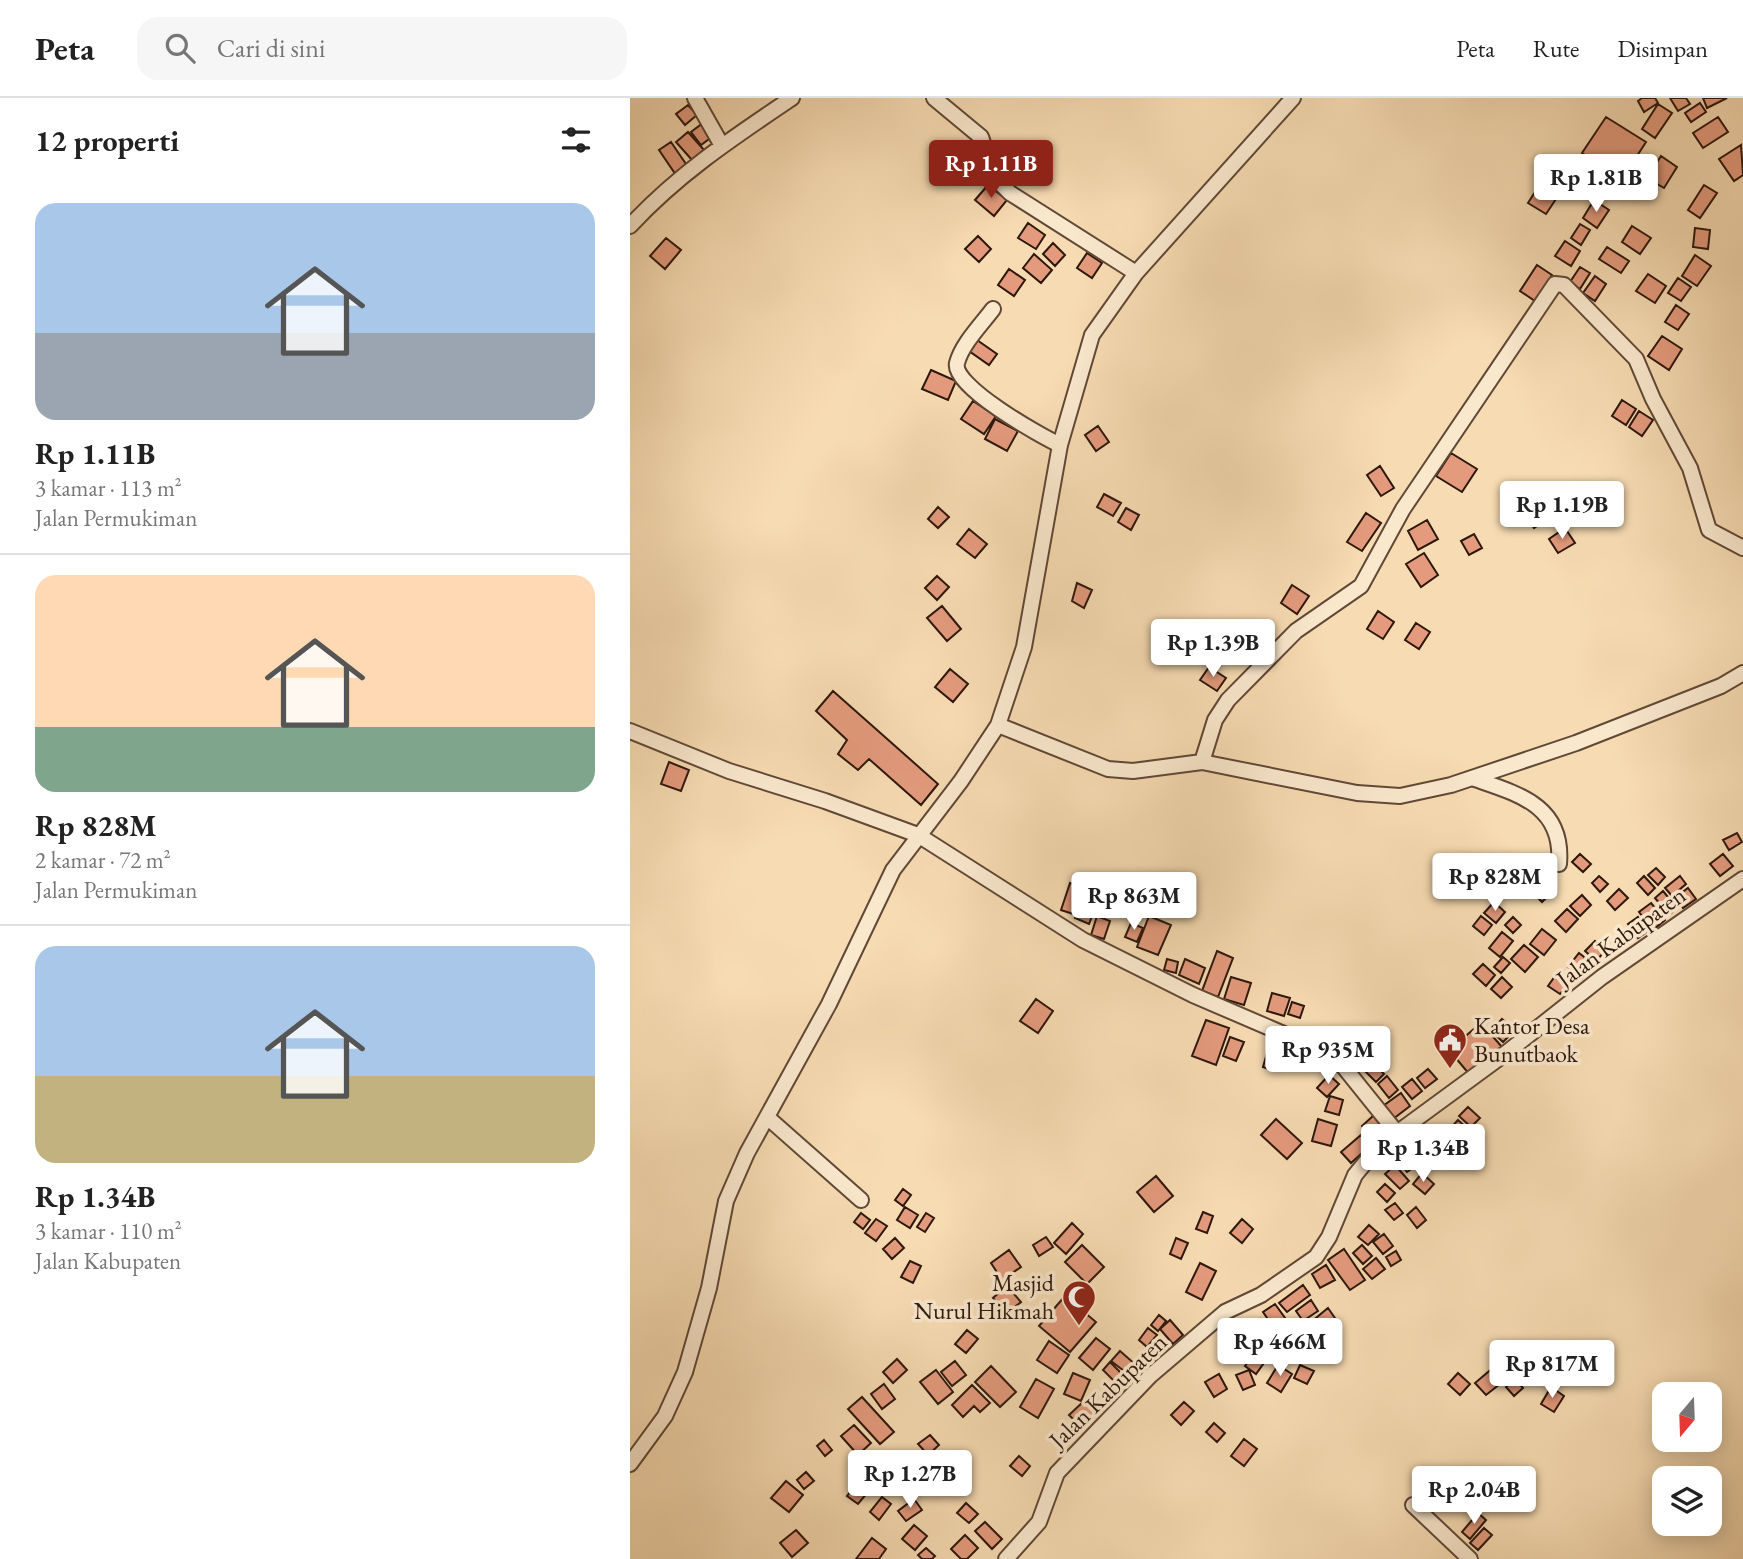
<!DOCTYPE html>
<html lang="id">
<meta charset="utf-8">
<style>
:root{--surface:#fff;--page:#f6f6f6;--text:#222;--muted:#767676;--line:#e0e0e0;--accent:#8f2418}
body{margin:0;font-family:"EB Garamond",serif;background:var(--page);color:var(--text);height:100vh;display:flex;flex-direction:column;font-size:26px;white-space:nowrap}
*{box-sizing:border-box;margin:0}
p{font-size:23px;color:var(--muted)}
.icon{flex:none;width:38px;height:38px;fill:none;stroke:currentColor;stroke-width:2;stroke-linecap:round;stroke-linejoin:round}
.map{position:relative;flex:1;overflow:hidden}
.side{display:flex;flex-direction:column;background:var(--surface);width:630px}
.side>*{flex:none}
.needle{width:46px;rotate:199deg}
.controls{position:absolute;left:1022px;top:1284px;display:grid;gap:14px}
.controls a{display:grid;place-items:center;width:70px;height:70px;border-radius:14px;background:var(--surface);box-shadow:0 4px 18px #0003;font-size:35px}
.price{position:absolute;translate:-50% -60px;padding:0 16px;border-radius:7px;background:#fff;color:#222;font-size:23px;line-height:46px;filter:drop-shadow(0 2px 4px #0008)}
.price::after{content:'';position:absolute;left:50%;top:42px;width:21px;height:16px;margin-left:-10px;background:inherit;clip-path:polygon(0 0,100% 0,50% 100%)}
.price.selected{background:var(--accent);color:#fff}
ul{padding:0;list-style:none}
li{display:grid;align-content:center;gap:14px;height:371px;padding:0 35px}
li+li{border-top:2px solid var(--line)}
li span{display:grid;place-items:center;height:217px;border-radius:21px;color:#555}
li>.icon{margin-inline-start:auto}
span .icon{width:126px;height:126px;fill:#fffc;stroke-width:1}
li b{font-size:30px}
h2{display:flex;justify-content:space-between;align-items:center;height:84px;padding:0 35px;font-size:30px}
header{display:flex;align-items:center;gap:42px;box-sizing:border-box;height:98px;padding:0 35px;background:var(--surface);border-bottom:2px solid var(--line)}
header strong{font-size:33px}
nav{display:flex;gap:38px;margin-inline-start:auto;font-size:24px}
.search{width:490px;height:63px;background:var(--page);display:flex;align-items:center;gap:18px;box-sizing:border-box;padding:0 24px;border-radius:21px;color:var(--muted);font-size:26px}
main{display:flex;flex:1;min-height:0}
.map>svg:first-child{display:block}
.building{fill:#e49b7d;stroke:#2d170d;stroke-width:2}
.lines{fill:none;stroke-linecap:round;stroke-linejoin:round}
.minor-casing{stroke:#604836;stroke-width:18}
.minor{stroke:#fae8cd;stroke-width:14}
.labels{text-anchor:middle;stroke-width:7;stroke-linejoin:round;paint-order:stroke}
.street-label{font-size:24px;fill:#2d170d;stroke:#fae8cd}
.poi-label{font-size:24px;fill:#2d170d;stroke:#fae8cd;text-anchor:start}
</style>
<header>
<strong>Peta</strong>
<div class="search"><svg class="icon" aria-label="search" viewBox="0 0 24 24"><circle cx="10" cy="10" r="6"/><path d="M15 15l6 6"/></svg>Cari di sini</div>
<nav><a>Peta</a><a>Rute</a><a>Disimpan</a></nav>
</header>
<main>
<section class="side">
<h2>12 properti<svg class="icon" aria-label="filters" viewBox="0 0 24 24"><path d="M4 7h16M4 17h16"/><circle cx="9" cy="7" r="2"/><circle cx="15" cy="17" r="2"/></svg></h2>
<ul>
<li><span style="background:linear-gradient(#a9c7e8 60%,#9aa5b1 0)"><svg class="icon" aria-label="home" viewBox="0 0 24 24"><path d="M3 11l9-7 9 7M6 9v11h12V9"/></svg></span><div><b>Rp 1.11B</b><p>3 kamar · 113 m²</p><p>Jalan Permukiman</p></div></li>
<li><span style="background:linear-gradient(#ffd9b3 70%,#7fa58c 0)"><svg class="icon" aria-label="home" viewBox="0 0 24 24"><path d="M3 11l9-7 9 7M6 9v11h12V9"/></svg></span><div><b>Rp 828M</b><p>2 kamar · 72 m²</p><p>Jalan Permukiman</p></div></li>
<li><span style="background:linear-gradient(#a9c7e8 60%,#c2b280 0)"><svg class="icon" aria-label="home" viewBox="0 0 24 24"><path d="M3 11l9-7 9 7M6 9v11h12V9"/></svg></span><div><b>Rp 1.34B</b><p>3 kamar · 110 m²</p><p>Jalan Kabupaten</p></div></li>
</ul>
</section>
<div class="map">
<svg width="1113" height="1461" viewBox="0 0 1113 1461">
<rect width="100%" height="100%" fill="#f7dbb2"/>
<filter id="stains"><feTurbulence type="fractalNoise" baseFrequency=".00286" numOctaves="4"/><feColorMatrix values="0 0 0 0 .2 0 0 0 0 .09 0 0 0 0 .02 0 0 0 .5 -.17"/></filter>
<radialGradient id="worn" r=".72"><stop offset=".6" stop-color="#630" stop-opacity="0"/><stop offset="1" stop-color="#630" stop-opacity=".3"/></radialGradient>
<path class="building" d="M1012,0H1025L1028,5L1014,14L1008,3Z
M1040,0H1056L1060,6L1048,13Z
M1073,0H1097L1077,10Z
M1070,5L1076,14L1061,24L1055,15Z
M1028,6L1042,15L1025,40L1012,31Z
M58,7L67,17L55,27L46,16Z
M976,19L1016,44L992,81L952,55Z
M1088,19L1098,34L1073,50L1063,35Z
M73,25L83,38L71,47L61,34Z
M58,34L74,52L62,62L46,44Z
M41,44L58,69L46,77L29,52Z
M1111,47L1113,77L1104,83L1089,61Z
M1031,58L1047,69L1034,90L1017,80Z
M943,62L965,77L952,97L930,82Z
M916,77L934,89L916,116L898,105Z
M358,87L377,102L364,118L345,102Z
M1074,87L1087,95L1070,120L1058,112Z
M964,102L979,112L967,130L953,120Z
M398,125L415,137L406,151L388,140Z
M950,126L960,132L951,147L941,140Z
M1002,128L1021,140L1010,156L992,144Z
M1065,130L1080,132L1078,151L1063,149Z
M348,138L361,151L349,164L335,151Z
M36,140L51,152L35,171L20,158Z
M935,143L950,153L941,168L925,158Z
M423,145L435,157L425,168L413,156Z
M977,149L999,163L991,175L969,161Z
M457,155L472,165L462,180L447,170Z
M404,156L422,172L411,185L393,170Z
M1065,157L1081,168L1067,188L1052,178Z
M907,167L922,177L905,203L890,193Z
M950,169L960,175L950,191L940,184Z
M379,171L395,182L384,198L368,187Z
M1018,176L1036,188L1025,205L1006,193Z
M965,178L976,186L965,203L953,195Z
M1048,180L1061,189L1051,203L1038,195Z
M1046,207L1059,216L1048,232L1035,224Z
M1032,238L1052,251L1039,272L1018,258Z
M347,242L367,256L359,267L339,253Z
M301,272L326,283L318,302L292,291Z
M992,302L1006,311L996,327L982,318Z
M343,303L366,318L354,336L331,321Z
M1009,313L1023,322L1012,338L999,329Z
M365,321L388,333L377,353L355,341Z
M468,328L479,344L466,353L455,337Z
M821,355L847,371L832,394L806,378Z
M750,368L764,390L751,398L737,377Z
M474,396L491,405L483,418L467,409Z
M912,400L923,417L904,430L893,412Z
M308,409L319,419L308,430L298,421Z
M496,410L509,417L501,432L488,424Z
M736,415L751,425L732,453L717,444Z
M797,422L808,441L788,452L778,433Z
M935,430L945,445L928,455L919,441Z
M339,431L357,446L345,460L327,446Z
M844,436L852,450L839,457L831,443Z
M794,455L808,477L791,489L776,466Z
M307,478L319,489L307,502L295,490Z
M447,485L462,492L454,510L442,503Z
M662,487L679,498L667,516L651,505Z
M312,508L331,531L317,543L297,520Z
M748,513L764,524L753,541L737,531Z
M786,525L800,534L789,551L775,542Z
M619,537L629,553L608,566L598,550Z
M579,569L596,580L587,593L570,582Z
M320,571L338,586L323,604L305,589Z
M203,593L308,686L291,707L239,661L228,672L208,656L217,642L186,613Z
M39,664L59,672L51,693L31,686Z
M1107,735L1112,744L1099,752L1093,742Z
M950,756L961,766L953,774L942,764Z
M1093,756L1103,768L1090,778L1080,766Z
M901,765L911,775L904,782L894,771Z
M1026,770L1035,779L1028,787L1018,777Z
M889,775L898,785L885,795L877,785Z
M969,778L978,786L970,794L962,785Z
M1014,778L1025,790L1018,797L1007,785Z
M1050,778L1056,786L1042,798L1035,790Z
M911,781L923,793L912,804L900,792Z
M440,785L452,789L443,816L431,812Z
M1058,790L1066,801L1053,810L1046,799Z
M989,791L998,800L985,812L977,803Z
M1033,793L1047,810L1039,817L1025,800Z
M952,797L961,807L950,818L940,808Z
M452,802L466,808L459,826L445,820Z
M864,804L875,814L866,825L854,815Z
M1021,805L1035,822L1023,832L1009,814Z
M937,811L948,821L936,834L925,823Z
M467,818L480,823L474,841L461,837Z
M519,818L541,827L528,857L507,849Z
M851,818L862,827L854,837L843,828Z
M883,819L891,827L883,835L875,827Z
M1008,819L1018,833L1008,840L998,826Z
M501,825L513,830L507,844L495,839Z
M912,831L926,842L914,857L900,846Z
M872,834L883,843L870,859L859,850Z
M965,843L975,853L966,863L955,853Z
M894,847L908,859L895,874L881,861Z
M587,853L603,860L588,899L572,893Z
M949,855L963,866L952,880L938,869Z
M873,859L880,865L871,875L864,869Z
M537,861L548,864L546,875L534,872Z
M555,861L575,870L569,886L549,877Z
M853,866L865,877L856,888L843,876Z
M928,874L940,883L930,896L918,888Z
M601,879L621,885L614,907L594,901Z
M872,879L882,889L871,900L861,891Z
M642,895L660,900L654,918L637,913Z
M406,901L423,913L408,935L390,923Z
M662,904L674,908L670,920L658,916Z
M872,921L885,932L873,944L861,933Z
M576,922L599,930L586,967L562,958Z
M851,925L872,949L840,977L819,952Z
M600,939L614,944L606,963L593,958Z
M745,945L755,954L747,963L736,953Z
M637,955L646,958L642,972L633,969Z
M741,963L754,976L746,984L733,971Z
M798,971L807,981L795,990L787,980Z
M699,977L709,986L697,999L687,990Z
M757,978L768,992L759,1000L748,986Z
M782,981L792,993L782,1001L772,989Z
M771,995L780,1008L763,1021L753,1008Z
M700,998L713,1002L709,1017L695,1013Z
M838,1009L850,1020L841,1029L829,1018Z
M744,1017L759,1034L746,1045L732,1028Z
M646,1021L672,1045L657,1061L631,1037Z
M688,1021L707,1027L701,1048L682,1043Z
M828,1022L838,1031L827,1043L817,1034Z
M806,1036L815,1045L804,1057L794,1048Z
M731,1037L740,1048L721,1065L711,1054Z
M786,1044L794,1055L787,1060L779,1050Z
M817,1049L825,1058L815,1067L807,1059Z
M775,1053L786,1068L777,1074L766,1059Z
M796,1054L804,1062L795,1071L787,1064Z
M765,1067L779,1083L770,1091L755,1076Z
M792,1075L804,1086L795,1096L783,1086Z
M526,1078L543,1098L524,1114L507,1094Z
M755,1086L765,1095L757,1104L747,1094Z
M273,1091L281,1097L273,1108L265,1102Z
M765,1105L773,1115L764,1122L755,1112Z
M275,1109L288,1117L280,1130L267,1122Z
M786,1109L796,1122L787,1130L777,1117Z
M573,1114L583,1118L577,1135L566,1131Z
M231,1115L240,1122L233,1131L224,1124Z
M296,1115L304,1120L295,1134L287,1129Z
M246,1121L257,1128L246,1143L235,1135Z
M612,1121L623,1131L612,1145L600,1135Z
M442,1125L453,1136L436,1156L424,1145Z
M739,1127L749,1136L738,1147L728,1139Z
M754,1136L763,1148L753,1156L743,1144Z
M416,1139L423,1149L409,1158L403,1147Z
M265,1140L274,1150L262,1161L253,1151Z
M546,1140L558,1145L551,1161L540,1156Z
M452,1147L474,1169L457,1186L435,1164Z
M732,1147L742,1158L733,1166L723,1155Z
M714,1151L735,1182L720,1192L698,1162Z
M379,1152L391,1169L372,1182L361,1165Z
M766,1153L771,1162L761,1168L756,1159Z
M746,1160L755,1171L742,1181L733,1171Z
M280,1163L291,1168L283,1185L271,1179Z
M570,1165L586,1173L572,1202L556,1194Z
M696,1167L705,1182L690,1190L682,1176Z
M673,1187L680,1197L657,1214L649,1205Z
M377,1188L391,1204L376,1216L363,1200Z
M435,1198L466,1224L440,1254L409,1228Z
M681,1202L688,1213L673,1223L666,1213Z
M645,1206L663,1231L650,1239L633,1214Z
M698,1210L707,1223L690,1236L681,1224Z
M529,1217L536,1223L528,1233L521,1227Z
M630,1221L641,1237L628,1245L617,1230Z
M540,1222L553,1237L543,1246L530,1231Z
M518,1230L527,1237L517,1249L509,1242Z
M605,1231L620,1248L609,1258L594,1242Z
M337,1232L348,1241L336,1255L325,1246Z
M466,1240L480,1251L463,1272L449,1260Z
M530,1241L539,1251L527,1261L519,1252Z
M681,1242L690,1248L683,1259L673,1253Z
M419,1243L439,1257L427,1275L407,1262Z
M490,1253L506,1267L498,1276L481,1263Z
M625,1255L636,1262L626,1276L615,1268Z
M267,1261L277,1272L263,1285L253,1274Z
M325,1263L336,1277L322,1288L311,1274Z
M480,1264L497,1281L489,1288L473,1272Z
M648,1267L662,1276L651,1294L637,1285Z
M670,1267L684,1273L677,1286L664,1280Z
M361,1268L386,1294L370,1309L345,1284Z
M864,1269L875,1282L856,1297L845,1285Z
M306,1272L323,1294L308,1306L290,1284Z
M619,1272L625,1287L613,1292L606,1277Z
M443,1275L460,1282L451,1303L434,1296Z
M828,1275L840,1286L830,1297L818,1286Z
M589,1276L597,1291L584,1299L575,1284Z
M406,1281L424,1291L408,1320L390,1309Z
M885,1281L893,1290L884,1298L876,1289Z
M254,1286L265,1301L252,1311L241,1296Z
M342,1287L360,1305L350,1314L344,1308L333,1319L322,1307Z
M921,1289L934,1298L924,1314L911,1306Z
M232,1299L264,1334L250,1346L218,1311Z
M454,1303L465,1315L450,1328L439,1317Z
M554,1304L564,1313L551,1327L541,1317Z
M584,1325L595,1335L587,1344L576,1334Z
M224,1327L241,1345L228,1357L211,1338Z
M300,1337L309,1347L298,1357L288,1346Z
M614,1341L627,1351L614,1368L601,1358Z
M194,1342L202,1352L195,1358L187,1348Z
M389,1358L400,1368L392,1378L380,1368Z
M255,1364L277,1380L268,1393L246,1377Z
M176,1374L184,1383L174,1391L167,1382Z
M826,1374L834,1393L822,1399L813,1380Z
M156,1383L173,1397L159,1414L141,1400Z
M227,1385L238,1394L228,1406L217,1398Z
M252,1399L261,1406L249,1422L240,1414Z
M284,1401L292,1412L276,1423L268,1413Z
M336,1405L348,1416L339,1425L327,1415Z
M848,1415L856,1422L840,1441L832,1434Z
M355,1424L372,1441L362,1451L345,1433Z
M284,1427L297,1438L285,1452L272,1441Z
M854,1430L862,1437L848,1452L840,1445Z
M166,1432L178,1445L162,1459L150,1445Z
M335,1437L348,1450L337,1461H331L321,1451Z
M242,1440L256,1451L249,1461H226Z
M296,1450L305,1458L302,1461H292L288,1457Z"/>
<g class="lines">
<g class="minor-casing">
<path id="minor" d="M65,0L91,46
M304,0L351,39L365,80L380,95L506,175
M0,128C48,76 104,39 162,0
M363,211C351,227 332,246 327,265C321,288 411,338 430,347
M368,627L478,671L503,673L572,664L727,695L770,698L821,687L946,645L1091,588L1113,575
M0,633L99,673L195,703L288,737L453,842L563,897L705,958L767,1035
M572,664L585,622L598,602L666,533L731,488L773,411L925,186L934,187L1006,261L1023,301L1060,370L1079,432L1113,450
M842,680C888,696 934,707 929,766
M137,1019L231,1102
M0,1366L35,1318L55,1274L79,1190L96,1103L117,1055L199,906L263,772L331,683L368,627L394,549L430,347L462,237L506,175L663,0
M783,1407L840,1461
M376,1461L409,1424L427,1375L520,1278L595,1214L631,1197L686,1159L699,1139L725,1077L739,1060L767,1035L876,955L972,879L1113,781"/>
</g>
<use href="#minor" class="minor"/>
</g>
<defs>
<g id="civic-pin" transform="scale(1.75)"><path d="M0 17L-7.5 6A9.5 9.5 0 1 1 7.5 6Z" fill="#8f2418" stroke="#fae8cd"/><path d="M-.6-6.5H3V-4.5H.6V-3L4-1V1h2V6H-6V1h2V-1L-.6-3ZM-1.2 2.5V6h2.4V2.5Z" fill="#fff"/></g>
<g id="mosque-pin" transform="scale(1.75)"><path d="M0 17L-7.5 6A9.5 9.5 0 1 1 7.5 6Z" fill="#8f2418" stroke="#fae8cd"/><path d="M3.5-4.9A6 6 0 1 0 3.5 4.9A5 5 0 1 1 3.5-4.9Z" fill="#fff"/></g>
</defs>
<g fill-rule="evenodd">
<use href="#civic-pin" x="820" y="942"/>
<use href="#mosque-pin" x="449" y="1199"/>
</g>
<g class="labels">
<g class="street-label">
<text transform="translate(991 839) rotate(-36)" y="8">Jalan Kabupaten</text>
<text transform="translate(478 1293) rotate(-44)" y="8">Jalan Kabupaten</text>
</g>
<g class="poi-label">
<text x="844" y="936">Kantor Desa<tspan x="844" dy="28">Bunutbaok</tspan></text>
<text x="424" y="1193" text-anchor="end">Masjid<tspan x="424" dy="28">Nurul Hikmah</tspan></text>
</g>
</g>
<rect width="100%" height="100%" filter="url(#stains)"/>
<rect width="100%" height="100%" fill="url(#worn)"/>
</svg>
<div class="controls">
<a><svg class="needle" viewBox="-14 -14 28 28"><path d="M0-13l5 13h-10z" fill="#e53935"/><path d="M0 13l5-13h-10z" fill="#767676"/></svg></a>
<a><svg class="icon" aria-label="layers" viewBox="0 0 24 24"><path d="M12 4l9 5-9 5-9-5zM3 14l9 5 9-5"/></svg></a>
</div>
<b class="price selected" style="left:361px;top:102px">Rp 1.11B</b>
<b class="price" style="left:966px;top:116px">Rp 1.81B</b>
<b class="price" style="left:932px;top:443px">Rp 1.19B</b>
<b class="price" style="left:583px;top:581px">Rp 1.39B</b>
<b class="price" style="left:865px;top:815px">Rp 828M</b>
<b class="price" style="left:504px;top:834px">Rp 863M</b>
<b class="price" style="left:698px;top:988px">Rp 935M</b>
<b class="price" style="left:793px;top:1086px">Rp 1.34B</b>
<b class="price" style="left:650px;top:1280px">Rp 466M</b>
<b class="price" style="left:922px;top:1302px">Rp 817M</b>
<b class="price" style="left:280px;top:1412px">Rp 1.27B</b>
<b class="price" style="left:844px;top:1428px">Rp 2.04B</b>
</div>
</main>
